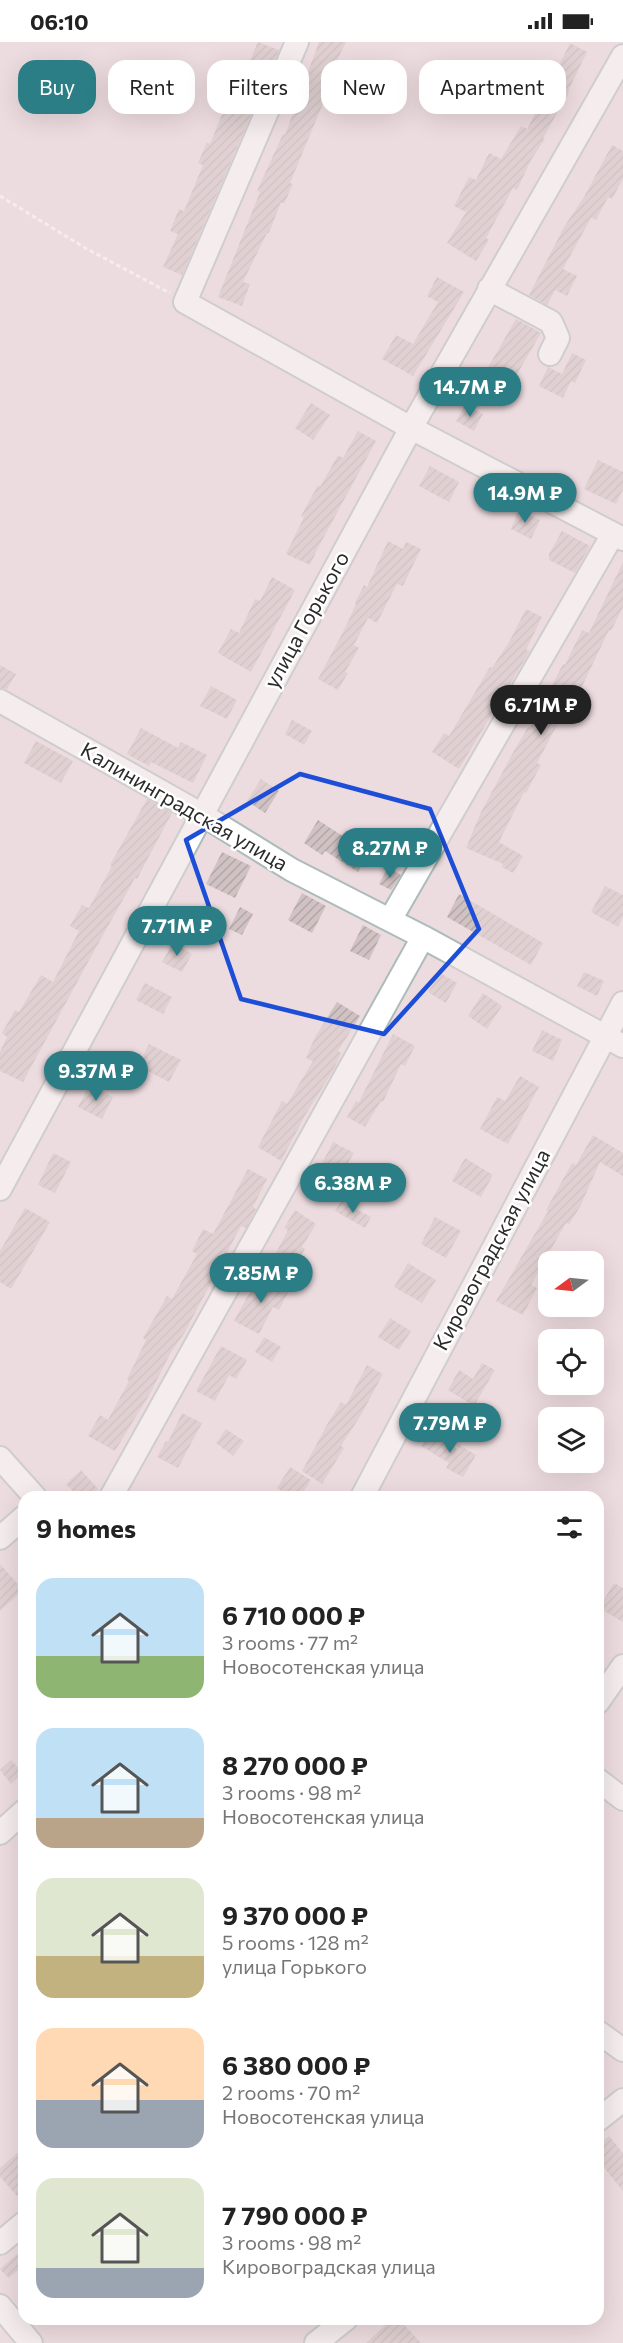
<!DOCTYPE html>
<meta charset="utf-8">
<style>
:root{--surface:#fff;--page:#f2f2f2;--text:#222;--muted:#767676;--accent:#2b7e85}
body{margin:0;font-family:Commissioner,sans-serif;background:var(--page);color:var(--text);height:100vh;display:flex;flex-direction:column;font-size:22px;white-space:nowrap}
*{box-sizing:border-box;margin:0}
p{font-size:20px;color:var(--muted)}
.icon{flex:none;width:33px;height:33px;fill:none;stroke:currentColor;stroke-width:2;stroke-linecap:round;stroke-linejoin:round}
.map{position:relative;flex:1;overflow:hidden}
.drawer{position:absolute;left:18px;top:1449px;width:586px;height:834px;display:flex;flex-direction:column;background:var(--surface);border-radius:18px;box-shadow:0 6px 24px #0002}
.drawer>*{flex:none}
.top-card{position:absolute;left:18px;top:18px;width:588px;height:54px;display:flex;gap:12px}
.needle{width:39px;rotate:255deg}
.buttons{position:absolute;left:538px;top:1209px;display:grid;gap:12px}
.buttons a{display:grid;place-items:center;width:66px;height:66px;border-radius:12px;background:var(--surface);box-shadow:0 6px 24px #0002;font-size:30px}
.price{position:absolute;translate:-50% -51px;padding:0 14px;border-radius:21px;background:var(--accent);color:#fff;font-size:20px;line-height:39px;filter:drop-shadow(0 2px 3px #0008)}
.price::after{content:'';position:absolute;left:50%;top:36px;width:18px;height:14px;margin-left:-9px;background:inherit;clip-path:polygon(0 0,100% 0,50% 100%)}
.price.current{background:#222;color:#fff}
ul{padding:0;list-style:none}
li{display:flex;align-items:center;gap:18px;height:150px;padding:0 18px}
li span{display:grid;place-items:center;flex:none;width:168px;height:120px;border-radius:18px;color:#555}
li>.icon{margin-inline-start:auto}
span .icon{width:72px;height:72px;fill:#fffc;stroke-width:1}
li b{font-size:26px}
h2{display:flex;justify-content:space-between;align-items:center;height:72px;padding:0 18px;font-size:26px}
.tag{padding:0 21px;border-radius:18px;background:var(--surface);box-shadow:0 6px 24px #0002;font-size:21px;line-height:54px}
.tag.current{background:var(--accent);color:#fff}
.status{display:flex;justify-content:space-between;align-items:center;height:42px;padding:0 30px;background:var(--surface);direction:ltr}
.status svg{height:16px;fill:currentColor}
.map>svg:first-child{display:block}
.building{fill:url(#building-hatch)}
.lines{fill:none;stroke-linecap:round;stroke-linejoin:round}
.minor-casing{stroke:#acbbbb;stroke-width:26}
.path{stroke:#fff;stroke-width:3;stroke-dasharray:4.5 3;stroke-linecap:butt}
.minor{stroke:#fff;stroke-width:22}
.marked{fill:none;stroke:#1d4ed8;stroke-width:4.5;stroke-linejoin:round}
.labels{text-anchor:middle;stroke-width:5;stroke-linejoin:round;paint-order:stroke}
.street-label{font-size:21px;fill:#2b2b2b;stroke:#fff}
</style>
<div class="status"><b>06:10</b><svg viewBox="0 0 49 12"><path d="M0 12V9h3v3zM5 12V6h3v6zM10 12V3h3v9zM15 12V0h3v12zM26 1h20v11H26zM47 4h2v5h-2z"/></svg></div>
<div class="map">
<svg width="623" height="2301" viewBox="0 0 623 2301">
<defs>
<pattern id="building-hatch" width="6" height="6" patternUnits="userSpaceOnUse" patternTransform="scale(1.5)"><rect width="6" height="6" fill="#d0c1c2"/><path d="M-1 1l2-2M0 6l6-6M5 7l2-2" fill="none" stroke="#b3a6a7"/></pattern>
</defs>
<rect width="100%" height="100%" fill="#eddcdf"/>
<path class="building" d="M258,0L279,8L182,233L163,225L178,192L170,189L179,167L184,169L203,123L198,121L207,100L210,102L223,70L227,71Z
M319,0H346L327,38L332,40L290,141L293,142L284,162L281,160L269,191H267L243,240L250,242L242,264L218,255L260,150L257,149L283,92L285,93Z
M570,1L587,10L568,49L569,50L543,96L545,97L531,118L517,148L513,146L486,196L489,198L476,219L447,201L466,170L454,164L469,135L476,138L489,111L501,117L521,84L527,87L541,61L528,53L539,33L551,40Z
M612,103L623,109V137L612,157L608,155L596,178L591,176L563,227L577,234L567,254L555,248L547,263L529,253L564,185L584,155Z
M437,235L464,250L413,334L382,317L396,293L413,302L438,260L427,254Z
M516,277L541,291L512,341L487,327Z
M572,311L586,318L575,341L571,339L563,356L539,344L548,325L562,332Z
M311,361L330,373L313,398L295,386Z
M465,363L483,372L474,389L456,379Z
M358,389L376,399L319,504L310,523L286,512L304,475L301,474L318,443L320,445L338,413L343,416Z
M598,418L623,430V447L616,462L584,447Z
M430,424L459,440L449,460L419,444Z
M519,468L540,478L531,497L511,487Z
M562,489L590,504L575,531L549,518V512Z
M388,499L403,507L406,500L421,507L403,544L397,542L377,581L368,576L354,603L359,606L345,630L348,631L338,648L318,637L344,588L356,562L355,561L364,543L367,545Z
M623,520V565L611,589L609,588L578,653L574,651L537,721L541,723L526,751L524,750L499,800L523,814L513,831L502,825L503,822L466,806L481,770L514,709L528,685L530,686L563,622L565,623L582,588L589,591Z
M272,535L295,548L251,630L218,611L231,587L239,591L255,557L260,559Z
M526,567L542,575L526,608L530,609L459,727L432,710L444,691L449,694L490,625L492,626L509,600Z
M0,623L16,632L7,647L0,646Z
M211,644L237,658L227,677L200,664Z
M292,678L312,689L304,703L285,692Z
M141,686L178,706L181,700L207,713L193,741L151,720L149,724L127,712Z
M36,699L73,719L61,741L24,721Z
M261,737L279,749L265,771L247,759Z
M147,757L172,771L137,837L135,836L93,911L23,1040L0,1029V1010L7,995L2,991L15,968L19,970L41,933L53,940L79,889L70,884L82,863L89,866L112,824L110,823Z
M318,778L369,811L358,830L325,809L322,813L304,801Z
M222,810L251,824L235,856L206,842Z
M388,825L401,833L391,848L379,842Z
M605,844L623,853V875L618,885L591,870Z
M302,851L326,864L312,891L288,878Z
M459,852L543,901L531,923L447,875Z
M240,865L253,872L242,893L229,887Z
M363,883L381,893L369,918L350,909Z
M173,900L192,912L182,930L162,920Z
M584,930L604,939L597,954L577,944Z
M440,931L457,941L446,961L428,950Z
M145,941L172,955L163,972L136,958Z
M483,951L502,964L487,987L468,974Z
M337,960L360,974L338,1009L341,1011L334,1027L306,1072L281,1119L258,1105L282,1059L287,1062L313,1019L306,1016L315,995Z
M542,988L562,998L553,1019L532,1009Z
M393,992L415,1004L405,1024L401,1022L383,1060L381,1059L365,1085L347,1075L356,1059L359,1060Z
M149,1002L181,1018L169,1040L138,1024Z
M520,1034L539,1045L508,1102L480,1087L497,1055L505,1059Z
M89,1043L113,1055L102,1077L78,1065Z
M593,1093L623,1111V1134L600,1120L580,1165L569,1182L566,1181L531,1243L537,1246L523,1273L496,1259L548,1169L546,1168L572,1121L576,1123Z
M333,1100L354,1111L331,1150L313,1139Z
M53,1111L71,1120L55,1151L38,1143Z
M465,1116L493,1133L481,1155L452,1139Z
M248,1127L267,1137L253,1165L256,1167L246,1186L241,1184L185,1290L170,1312L151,1350L115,1409L88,1394L100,1373L108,1378L129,1339L127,1337L146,1298L143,1296L167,1254L172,1257L197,1212L192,1209L203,1187L213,1192Z
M341,1159L371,1175L365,1186L335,1169Z
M25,1166L50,1180L11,1247L0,1240V1209Z
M295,1168L316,1182L302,1205L305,1207L297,1222L276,1211L288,1188L284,1186Z
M435,1175L461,1189L446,1216L421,1202Z
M408,1221L436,1238L422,1261L394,1245Z
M259,1233L289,1249L279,1268L273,1265L259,1292L234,1279Z
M390,1276L411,1289L399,1308L378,1295Z
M264,1295L281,1305L272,1320L255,1310Z
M221,1304L247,1318L236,1337L229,1333L215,1359L196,1349Z
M482,1321L495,1328L474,1364L448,1348L459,1328L473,1337Z
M367,1323L383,1332L361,1373L341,1404L344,1406L322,1442L302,1429L328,1381L341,1360L346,1363Z
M182,1371L202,1381L178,1426L157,1415L166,1399L168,1400Z
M226,1387L244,1399L233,1414L216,1401Z
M429,1390L457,1407L459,1403L476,1413L463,1435L446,1426L449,1421L421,1404Z
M290,1425L311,1438L300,1455H291L277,1446Z
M81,1428L98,1447L89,1455H78L66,1442Z
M0,1522L23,1548L0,1569Z
M614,1541L623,1546V1580L599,1566Z
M11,1718L23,1731L11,1742L0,1728Z
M609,2094L623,2111V2149L598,2118V2103Z
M24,2105V2148L17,2154L0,2135V2126Z
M24,2206V2223L9,2236L0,2227Z
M392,2277H399L421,2301H366Z"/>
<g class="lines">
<g class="minor-casing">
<path id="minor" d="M297,0L185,260L411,386L623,497
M489,247L551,280L558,296L550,312
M0,659L201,772L292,828L423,895L623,1004
M390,878L613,492
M0,1147L411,386L623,14
M0,1416L35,1455
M111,1455L423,895
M362,1455L623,961
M0,1496L24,1475
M598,1660L623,1624
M598,1738L623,1757
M0,1791L24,1769
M598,1990L623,2008
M598,2078L623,2058
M0,2201L24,2181
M0,2264L31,2301
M316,2301L346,2277"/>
</g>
<path class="path" d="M0,154L87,207L170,251"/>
<use href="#minor" class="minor"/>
</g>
<path d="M0 0H623V2301H0ZM300,732L430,767L479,887L384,992L241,957L186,798Z" fill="#eddcdf" fill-opacity=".55" fill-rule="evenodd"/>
<path class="marked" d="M300,732L430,767L479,887L384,992L241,957L186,798Z"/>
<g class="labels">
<g class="street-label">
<text transform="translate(307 578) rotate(-61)" y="7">улица Горького</text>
<text transform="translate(184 765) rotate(30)" y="7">Калининградская улица</text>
<text transform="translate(492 1208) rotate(-62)" y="7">Кировоградская улица</text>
</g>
</g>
</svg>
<div class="buttons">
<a><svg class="needle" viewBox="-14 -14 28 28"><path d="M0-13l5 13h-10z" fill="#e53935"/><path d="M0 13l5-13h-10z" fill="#767676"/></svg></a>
<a><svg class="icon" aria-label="locate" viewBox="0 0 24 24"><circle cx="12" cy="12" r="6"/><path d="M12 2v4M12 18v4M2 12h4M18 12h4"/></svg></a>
<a><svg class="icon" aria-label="layers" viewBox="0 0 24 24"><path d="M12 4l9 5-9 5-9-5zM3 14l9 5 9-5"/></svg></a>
</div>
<b class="price" style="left:470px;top:376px">14.7M ₽</b>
<b class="price" style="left:525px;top:482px">14.9M ₽</b>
<b class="price current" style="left:541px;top:694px">6.71M ₽</b>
<b class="price" style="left:390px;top:837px">8.27M ₽</b>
<b class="price" style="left:177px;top:915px">7.71M ₽</b>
<b class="price" style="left:96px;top:1060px">9.37M ₽</b>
<b class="price" style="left:353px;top:1172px">6.38M ₽</b>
<b class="price" style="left:261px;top:1262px">7.85M ₽</b>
<b class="price" style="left:450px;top:1412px">7.79M ₽</b>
<div class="top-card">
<a class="tag current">Buy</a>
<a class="tag">Rent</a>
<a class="tag">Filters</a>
<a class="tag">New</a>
<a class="tag">Apartment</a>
</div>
<section class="drawer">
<h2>9 homes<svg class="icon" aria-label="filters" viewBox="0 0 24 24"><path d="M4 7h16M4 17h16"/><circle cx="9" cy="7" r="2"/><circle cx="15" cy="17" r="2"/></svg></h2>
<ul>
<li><span style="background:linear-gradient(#bfe0f5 65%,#8fb573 0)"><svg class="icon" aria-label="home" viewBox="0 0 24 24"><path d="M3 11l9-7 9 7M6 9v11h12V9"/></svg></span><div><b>6 710 000 ₽</b><p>3 rooms · 77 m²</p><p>Новосотенская улица</p></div></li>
<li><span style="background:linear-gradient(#bfe0f5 75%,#b9a48a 0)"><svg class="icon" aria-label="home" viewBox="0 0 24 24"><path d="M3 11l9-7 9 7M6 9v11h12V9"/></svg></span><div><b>8 270 000 ₽</b><p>3 rooms · 98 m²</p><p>Новосотенская улица</p></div></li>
<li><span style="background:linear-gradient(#dfe7d0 65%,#c2b280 0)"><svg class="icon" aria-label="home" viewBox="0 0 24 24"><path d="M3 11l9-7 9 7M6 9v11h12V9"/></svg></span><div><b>9 370 000 ₽</b><p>5 rooms · 128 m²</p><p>улица Горького</p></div></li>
<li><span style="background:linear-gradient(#ffd9b3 60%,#9aa5b1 0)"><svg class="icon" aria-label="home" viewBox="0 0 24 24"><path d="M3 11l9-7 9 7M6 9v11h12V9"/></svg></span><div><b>6 380 000 ₽</b><p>2 rooms · 70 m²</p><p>Новосотенская улица</p></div></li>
<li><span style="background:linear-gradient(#dfe7d0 75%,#9aa5b1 0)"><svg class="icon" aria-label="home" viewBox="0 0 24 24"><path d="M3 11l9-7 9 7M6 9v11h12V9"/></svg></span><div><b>7 790 000 ₽</b><p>3 rooms · 98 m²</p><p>Кировоградская улица</p></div></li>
</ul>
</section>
</div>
